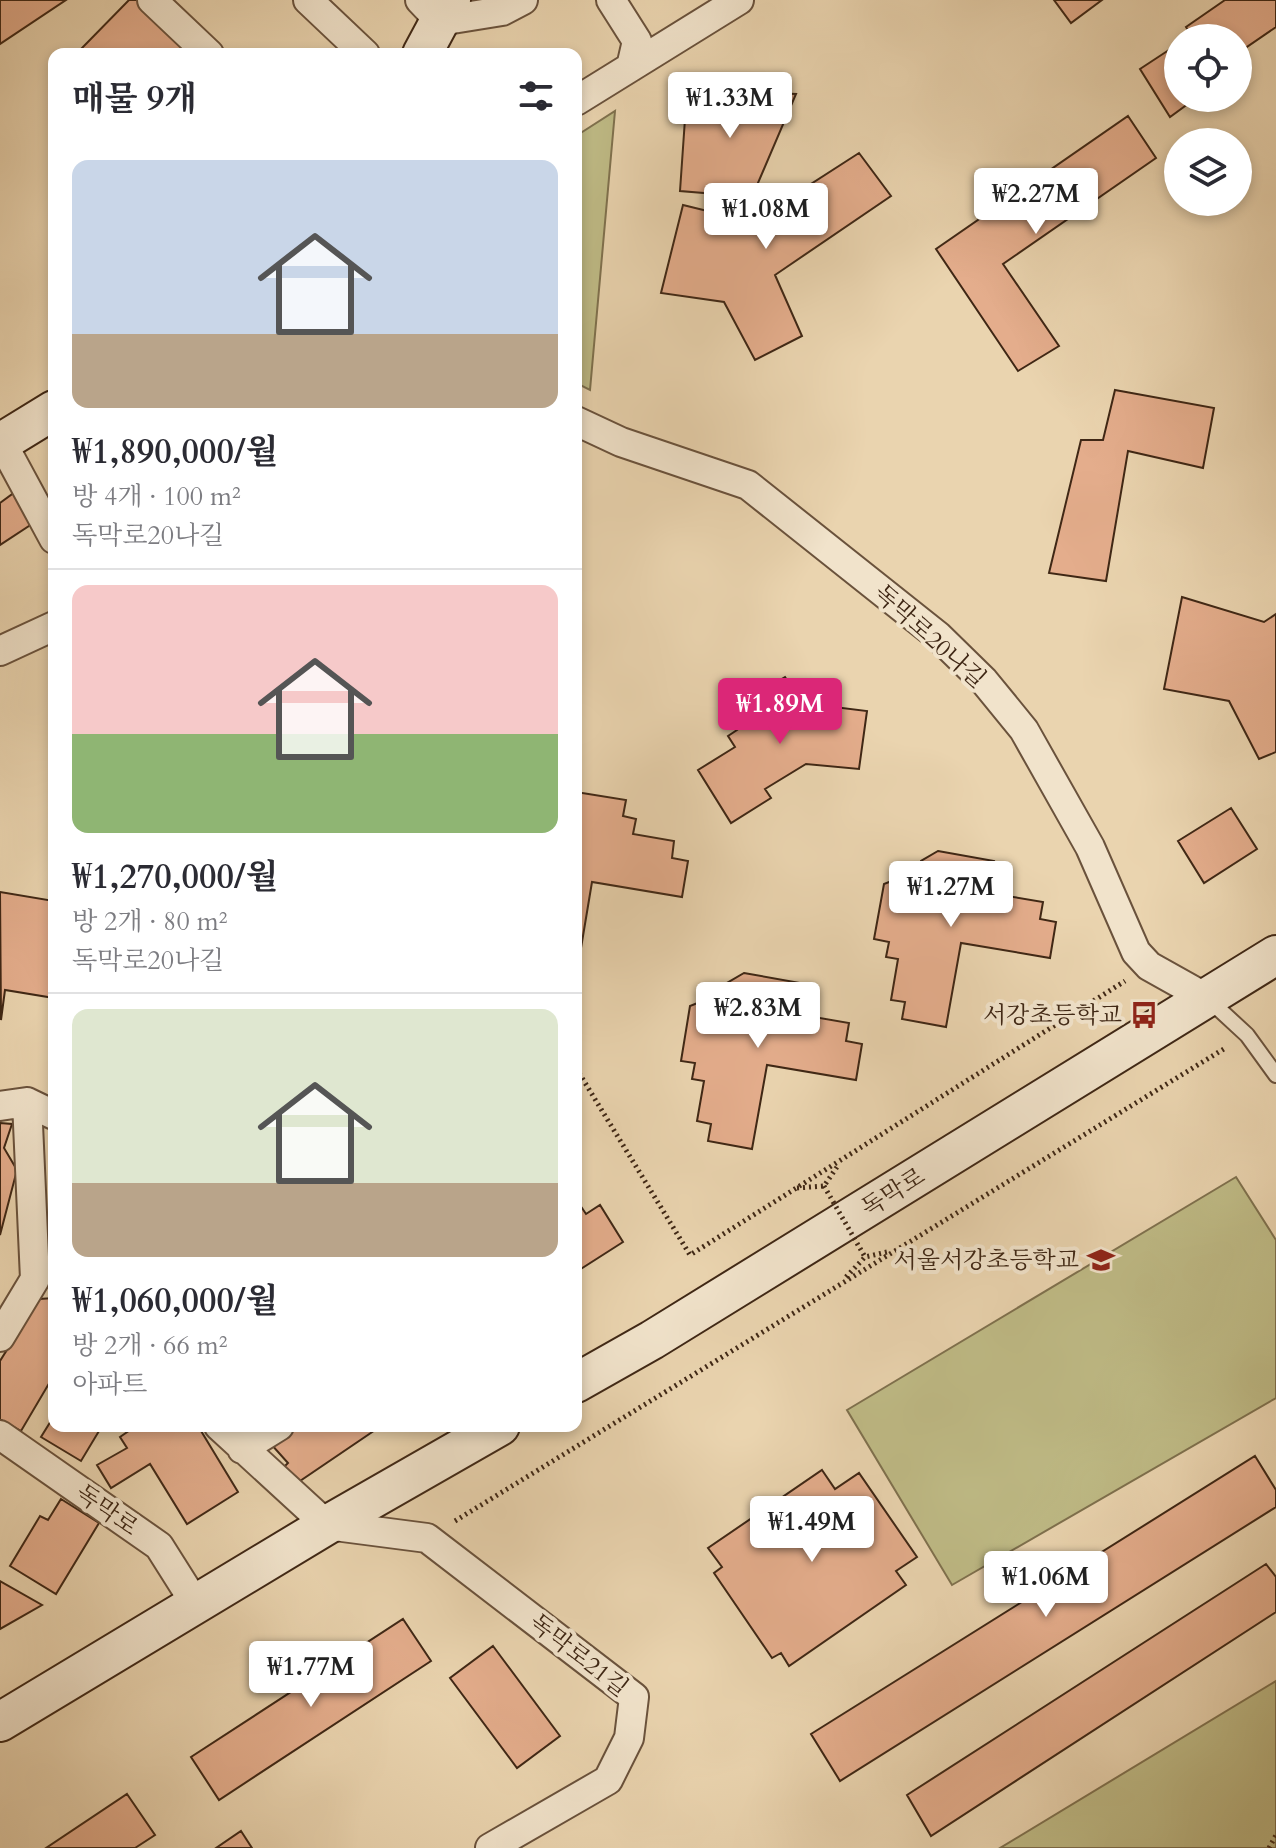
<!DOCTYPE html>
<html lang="ko">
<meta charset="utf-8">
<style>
:root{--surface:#fff;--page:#f7f7f7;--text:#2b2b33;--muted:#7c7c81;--line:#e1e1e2;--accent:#db2777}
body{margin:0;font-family:Cardo,"Noto Serif KR",serif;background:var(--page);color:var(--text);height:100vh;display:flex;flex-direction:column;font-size:30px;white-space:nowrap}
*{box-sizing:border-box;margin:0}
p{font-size:26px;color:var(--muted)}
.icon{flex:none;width:44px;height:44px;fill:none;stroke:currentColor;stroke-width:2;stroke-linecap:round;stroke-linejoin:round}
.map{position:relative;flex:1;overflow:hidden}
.panel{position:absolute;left:48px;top:48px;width:534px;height:1384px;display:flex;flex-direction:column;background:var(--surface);border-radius:16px;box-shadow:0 4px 12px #0003}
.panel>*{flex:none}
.fabs{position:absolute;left:1164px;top:24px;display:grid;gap:16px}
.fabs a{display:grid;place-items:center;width:88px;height:88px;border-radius:50%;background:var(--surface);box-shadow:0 4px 12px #0003;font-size:40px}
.price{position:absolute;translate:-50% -68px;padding:0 18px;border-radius:8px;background:#fff;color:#222;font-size:26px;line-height:52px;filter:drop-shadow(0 2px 4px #0008)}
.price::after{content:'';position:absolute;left:50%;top:48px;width:24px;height:18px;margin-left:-12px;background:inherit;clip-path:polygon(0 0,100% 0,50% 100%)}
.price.selected{background:var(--accent);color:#fff}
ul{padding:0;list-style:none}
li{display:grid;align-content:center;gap:16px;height:424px;padding:0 24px}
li+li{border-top:2px solid var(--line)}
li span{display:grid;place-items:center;height:248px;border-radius:16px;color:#555}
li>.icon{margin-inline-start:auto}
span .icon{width:144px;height:144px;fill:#fffc;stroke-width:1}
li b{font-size:34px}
h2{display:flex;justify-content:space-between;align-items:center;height:96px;padding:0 24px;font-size:34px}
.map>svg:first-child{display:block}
.green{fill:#bfbb86;stroke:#7f714e;stroke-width:2}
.building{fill:#e4ad8c;stroke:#3f2715;stroke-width:2}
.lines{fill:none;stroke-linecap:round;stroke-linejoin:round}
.service-casing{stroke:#6a523c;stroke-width:18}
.minor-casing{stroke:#6a523c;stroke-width:32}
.secondary-casing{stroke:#3f2715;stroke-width:42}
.path{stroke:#3f2715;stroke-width:5;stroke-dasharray:2 4;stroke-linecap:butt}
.service{stroke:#f1e3cb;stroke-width:14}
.minor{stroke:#f1e3cb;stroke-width:28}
.secondary{stroke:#f1e3cb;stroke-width:38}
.path-bridge{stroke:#3f2715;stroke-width:5;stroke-dasharray:2 4;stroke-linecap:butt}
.labels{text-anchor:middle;stroke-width:8;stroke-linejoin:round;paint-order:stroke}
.street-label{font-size:24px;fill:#3f2715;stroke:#f1e3cb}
.poi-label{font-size:24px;fill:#3f2715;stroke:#f1e3cb;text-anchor:end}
</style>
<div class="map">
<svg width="1276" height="1848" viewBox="0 0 1276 1848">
<rect width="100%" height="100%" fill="#ead4af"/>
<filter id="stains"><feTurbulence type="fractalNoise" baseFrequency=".0025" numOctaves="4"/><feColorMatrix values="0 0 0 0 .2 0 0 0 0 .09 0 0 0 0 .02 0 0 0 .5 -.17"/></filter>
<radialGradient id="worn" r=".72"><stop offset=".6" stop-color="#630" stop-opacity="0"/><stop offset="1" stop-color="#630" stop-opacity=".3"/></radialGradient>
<path class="green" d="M615,111L590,390L576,383V136Z
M1236,1177L1276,1240V1398L952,1585L847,1410Z
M1276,1681V1848H1000Z"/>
<path class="building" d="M0,0H66L0,44Z
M129,0H148L189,54H86L81,49Z
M1054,0H1102L1071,23Z
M1225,0H1276V27L1238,53V38H1188L1192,36L1186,27Z
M1178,44V98H1196L1170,117L1140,69Z
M687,90L796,94L752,197L680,191Z
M1128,116L1156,158L1003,264L1059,346L1018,371L936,249Z
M859,153L891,196L775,275L802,336L755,360L724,302L661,293L683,205L752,222Z
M1115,390L1214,408L1203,468L1128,451L1106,581L1049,573L1081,440H1103Z
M15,492L35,522L0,545V503Z
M1182,597L1264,622L1276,614V752L1259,759L1229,701L1164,689Z
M785,677L802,703L867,711L859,769L806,764L765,789L771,798L731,823L698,770L735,747L728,736L737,730L726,713Z
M576,792L626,800L623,816L636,819L633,834L674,841L672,858L688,861L682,897L592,882L578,966H576Z
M1231,808L1257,849L1204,883L1178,841Z
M938,851L994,861L991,877L1004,879L1001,895L1043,902L1040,919L1056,922L1050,958L961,943L946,1027L902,1019L905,1002L891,1000L898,959L886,957L889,942L874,939L884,884L904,876L918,879L921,861Z
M0,892L54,901V998L5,990L1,1020Z
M744,973L800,983L797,999L810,1001L808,1016L849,1023L846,1041L862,1044L856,1080L767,1065L752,1149L708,1141L711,1124L697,1121L704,1081L692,1079L695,1063L681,1061L690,1006L710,998L724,1000L727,983Z
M0,1123L12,1124L4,1148L17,1170L0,1235Z
M576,1199L586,1214L600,1205L623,1242L576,1272Z
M54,1298V1375L21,1431L0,1419V1361L39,1299Z
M54,1416V1426H102L81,1461L41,1437Z
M136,1426H198L238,1492L187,1524L150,1464L111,1488L97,1465L127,1448L120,1437Z
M297,1426H318L323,1429L328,1426H381L297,1483L281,1470L288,1463L270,1443Z
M1255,1456L1276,1490V1507L840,1781L811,1734Z
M822,1470L835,1489L859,1473L917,1557L896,1571L906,1585L789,1666L781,1653L772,1658L714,1573L722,1567L708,1548Z
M61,1499L99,1523L56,1594L10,1566L40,1516L48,1520Z
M1266,1564L1276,1577V1612L931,1836L907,1795Z
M0,1581L42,1605L0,1629Z
M403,1619L431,1661L219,1800L191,1757Z
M493,1646L560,1736L517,1768L450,1678Z
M127,1794L155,1835L135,1848H46Z
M241,1831L252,1848H216Z"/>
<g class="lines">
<g class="service-casing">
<path id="service" d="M1208,999L1247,1035L1276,1075"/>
</g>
<g class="minor-casing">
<path id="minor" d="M152,0L209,54
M308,0L365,54
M420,0L440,21L502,11L523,0
M611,0L637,41L631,67
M576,101L739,0
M576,421L621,442L748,485L938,636L984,681L1024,730L1090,847L1136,952L1149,966L1208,999
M0,439L54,539
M0,651L54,626
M0,1106L27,1102L54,1115
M0,1337L35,1279L27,1102
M219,1426L327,1525L427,1538L634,1697L629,1738L608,1780L490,1848
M0,1435L159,1546L195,1603
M242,1449L279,1426"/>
</g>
<g class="secondary-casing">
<path id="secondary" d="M422,54L451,0
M0,443L54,410
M576,1383L652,1340L1276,955
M0,1722L327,1525L500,1426"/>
</g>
<path class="path" d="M576,1068L690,1255L1125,981
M797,1188L824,1186L839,1164
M846,1277L865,1257L887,1252
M455,1521L1227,1047
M1269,1848L1276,1835"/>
<use href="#service" class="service"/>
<use href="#minor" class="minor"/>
<use href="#secondary" class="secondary"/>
<path class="path-bridge" d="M824,1186L865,1257"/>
</g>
<defs>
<g id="bus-bare" transform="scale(2.16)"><path d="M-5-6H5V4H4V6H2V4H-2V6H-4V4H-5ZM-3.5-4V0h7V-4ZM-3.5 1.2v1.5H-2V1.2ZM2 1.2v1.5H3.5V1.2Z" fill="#8f2418" stroke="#f1e3cb" stroke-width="2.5" paint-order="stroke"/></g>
<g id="school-bare" transform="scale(2.16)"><path d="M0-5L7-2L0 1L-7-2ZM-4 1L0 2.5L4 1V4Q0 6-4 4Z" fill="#8f2418" stroke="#f1e3cb" stroke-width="2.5" paint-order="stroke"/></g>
</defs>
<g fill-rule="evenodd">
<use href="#bus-bare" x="1144" y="1015"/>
<use href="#school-bare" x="1101" y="1260"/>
</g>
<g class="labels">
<g class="street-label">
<text transform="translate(930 636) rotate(42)" y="8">독막로20나길</text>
<text transform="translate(893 1192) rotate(-32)" y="8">독막로</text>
<text transform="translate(107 1510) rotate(35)" y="8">독막로</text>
<text transform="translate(579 1655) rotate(38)" y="8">독막로21길</text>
</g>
<g class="poi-label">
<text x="1122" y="1023">서강초등학교</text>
<text x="1079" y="1268">서울서강초등학교</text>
</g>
</g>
<rect width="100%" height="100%" filter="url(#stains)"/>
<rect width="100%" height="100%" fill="url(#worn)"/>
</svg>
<div class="fabs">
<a><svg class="icon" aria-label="locate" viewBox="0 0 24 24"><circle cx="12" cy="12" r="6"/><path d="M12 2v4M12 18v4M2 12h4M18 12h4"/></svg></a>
<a><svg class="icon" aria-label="layers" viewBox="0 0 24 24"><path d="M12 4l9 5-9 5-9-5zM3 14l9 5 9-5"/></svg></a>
</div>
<b class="price" style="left:730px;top:140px">₩1.33M</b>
<b class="price" style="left:1036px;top:236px">₩2.27M</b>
<b class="price" style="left:766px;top:251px">₩1.08M</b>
<b class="price selected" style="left:780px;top:746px">₩1.89M</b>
<b class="price" style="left:951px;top:929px">₩1.27M</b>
<b class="price" style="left:758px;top:1050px">₩2.83M</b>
<b class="price" style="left:812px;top:1564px">₩1.49M</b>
<b class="price" style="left:1046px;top:1619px">₩1.06M</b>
<b class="price" style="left:311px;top:1709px">₩1.77M</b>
<section class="panel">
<h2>매물 9개<svg class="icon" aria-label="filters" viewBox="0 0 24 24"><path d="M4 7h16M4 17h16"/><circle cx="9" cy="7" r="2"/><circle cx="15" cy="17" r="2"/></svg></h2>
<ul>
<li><span style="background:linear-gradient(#c9d6e8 70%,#b9a48a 0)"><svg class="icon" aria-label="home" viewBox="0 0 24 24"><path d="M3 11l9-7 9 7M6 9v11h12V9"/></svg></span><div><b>₩1,890,000/월</b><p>방 4개 · 100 m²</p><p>독막로20나길</p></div></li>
<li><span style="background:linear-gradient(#f6c9c9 60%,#8fb573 0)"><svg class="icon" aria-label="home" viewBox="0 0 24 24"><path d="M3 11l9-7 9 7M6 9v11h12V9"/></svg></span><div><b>₩1,270,000/월</b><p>방 2개 · 80 m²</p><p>독막로20나길</p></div></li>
<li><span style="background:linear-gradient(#dfe7d0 70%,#b9a48a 0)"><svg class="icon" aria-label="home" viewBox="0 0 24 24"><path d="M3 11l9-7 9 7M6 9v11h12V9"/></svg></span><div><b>₩1,060,000/월</b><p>방 2개 · 66 m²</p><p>아파트</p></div></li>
</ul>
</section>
</div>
